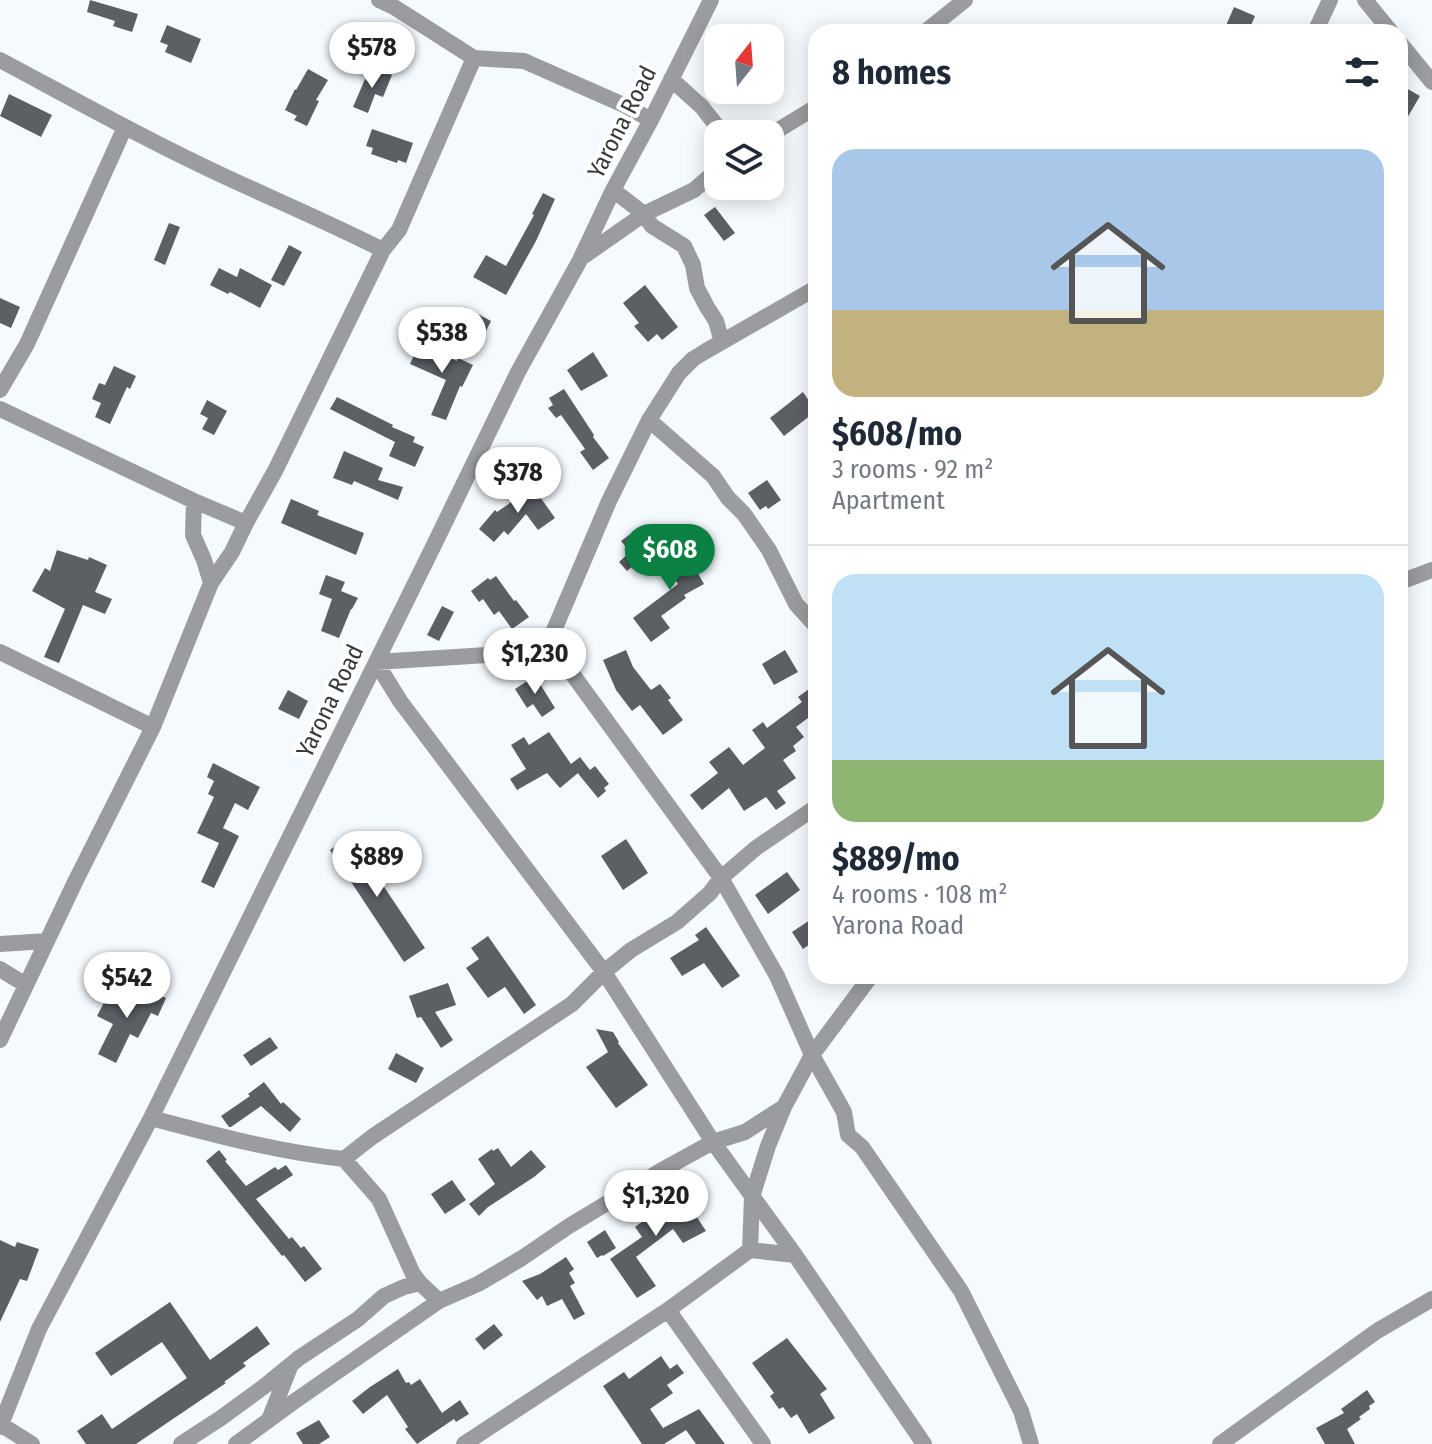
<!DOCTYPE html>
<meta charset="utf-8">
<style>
:root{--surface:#fff;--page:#f6f6f7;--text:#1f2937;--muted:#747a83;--line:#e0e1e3;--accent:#0b8043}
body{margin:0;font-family:"Fira Sans Condensed",sans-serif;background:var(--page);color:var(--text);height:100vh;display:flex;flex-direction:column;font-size:30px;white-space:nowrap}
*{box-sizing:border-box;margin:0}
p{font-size:26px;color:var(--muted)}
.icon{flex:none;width:44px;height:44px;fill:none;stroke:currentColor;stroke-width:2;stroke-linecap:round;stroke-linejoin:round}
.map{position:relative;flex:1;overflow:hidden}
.panel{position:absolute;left:808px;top:24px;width:600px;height:960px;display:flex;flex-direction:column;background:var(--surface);border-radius:24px;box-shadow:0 4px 20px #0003}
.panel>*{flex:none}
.needle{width:52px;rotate:17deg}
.tools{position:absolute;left:704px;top:24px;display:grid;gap:16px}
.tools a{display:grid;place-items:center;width:80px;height:80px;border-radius:16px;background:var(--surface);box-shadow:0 4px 20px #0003;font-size:40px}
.price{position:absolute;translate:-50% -68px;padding:0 18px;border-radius:28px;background:#fff;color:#222;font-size:26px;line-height:52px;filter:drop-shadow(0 2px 4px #0008)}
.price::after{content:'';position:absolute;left:50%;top:48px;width:24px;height:18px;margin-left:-12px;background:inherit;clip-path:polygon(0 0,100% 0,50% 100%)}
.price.selected{background:var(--accent);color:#fff}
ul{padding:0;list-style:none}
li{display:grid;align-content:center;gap:16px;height:424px;padding:0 24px}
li+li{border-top:2px solid var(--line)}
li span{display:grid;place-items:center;height:248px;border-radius:24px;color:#555}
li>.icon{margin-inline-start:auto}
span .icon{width:144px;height:144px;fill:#fffc;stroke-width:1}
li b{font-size:34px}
h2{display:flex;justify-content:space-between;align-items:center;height:96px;padding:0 24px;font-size:34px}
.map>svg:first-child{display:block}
.building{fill:#5c6065}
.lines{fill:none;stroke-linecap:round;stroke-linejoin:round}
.street{stroke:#9a9c9f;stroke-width:16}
.labels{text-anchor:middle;stroke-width:8;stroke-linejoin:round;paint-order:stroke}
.street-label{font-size:24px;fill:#37393b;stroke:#fff}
</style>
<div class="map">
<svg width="1432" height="1444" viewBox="0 0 1432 1444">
<rect width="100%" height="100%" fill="#f5fafe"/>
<path class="building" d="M90,0L138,14L132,32L113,26L115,21L87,12Z
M1234,7L1255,16L1248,32H1235L1225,28Z
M167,25L201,39L191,63L165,52L168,45L160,42Z
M374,68L392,75L383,97L375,94L368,113L353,107L365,79L368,81Z
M308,69L328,80L316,100L319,101L307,126L294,120L297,116L285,110L295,89L296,90Z
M1406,88L1420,96L1400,130V98Z
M9,94L52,115L41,137L0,116Z
M372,129L413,143L406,163L398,160L397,163L371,154L373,148L366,146Z
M543,193L555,199L536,241L506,295L473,277L486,255L506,266L534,215L532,214Z
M715,207L735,233L724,241L704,215Z
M169,223L180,227L165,265L154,260Z
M289,245L302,252L284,286L271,280Z
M219,268L237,277L240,268L272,285L260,308L230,292L228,294L210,285Z
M645,285L678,327L662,340L657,334L648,342L634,326L639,323L623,303Z
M0,298L20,307L11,328L0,323Z
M465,307L491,321L480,343L457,331L463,321L458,319Z
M421,340L434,346L432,349L457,361L458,358L473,365L462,387L460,386L446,420L431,415L446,380L410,364Z
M593,352L608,376L581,391L567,370Z
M114,366L136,376L130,389L127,387L110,424L95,417L101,403L92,399L99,383L105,385Z
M564,389L594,435L593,437L609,458L593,470L580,452L585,449L561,415L556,418L548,408L553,405L549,398Z
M803,392L816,411L784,436L770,418Z
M337,397L393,425L392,427L415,437L413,442L424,447L415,467L389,456L395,442L330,409Z
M207,400L227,411L214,435L202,429L208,418L200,414Z
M344,451L383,468L378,480L403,487L398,500L354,481L352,485L333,478Z
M767,480L781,500L768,509L766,506L760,510L748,493Z
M533,487L555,518L538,530L526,514L508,535L504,531L494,542L479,529L495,510L497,512Z
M291,499L319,511L317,515L364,533L356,555L281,523Z
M640,527L658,550L639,565L637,562L627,571L619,562L630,552L621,541Z
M685,542L692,554L688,556L704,584L684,595L686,598L661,616L670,628L651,642L633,618L678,584L661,557Z
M57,550L88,560L89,557L107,565L95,592L112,599L105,614L83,605L59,663L44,657L65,609L32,591L45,568L50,571Z
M326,575L345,582L341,591L358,598L352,609H351L339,638L321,631L332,599L319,594Z
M496,576L514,601L516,600L529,617L512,629L499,611L494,615L483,599L479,602L471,591L488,578L490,580Z
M442,606L454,612L439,641L427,635Z
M626,650L633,667L651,690L660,684L671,698L668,700L683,720L663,735L640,705L632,711L616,690L603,660Z
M785,650L798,672L774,685L762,664Z
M535,676L555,708L542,717L533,704L527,708L515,689Z
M816,684V712L796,727L804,737L793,746L796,751L783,760L796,778L777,791L786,803L776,810L766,797L744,811L729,788L702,810L690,795L718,773L709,762L729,747L743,765L765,748L752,730L763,722L767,728L802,702L798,697Z
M288,690L308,701L299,719L278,709Z
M549,732L571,764L580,757L590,770L595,766L609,784L604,788L606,791L598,798L576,771L578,773L560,788L547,773L517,790L510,779L526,769L511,745L524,737L529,745Z
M213,763L260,787L248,810L235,803L223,828L239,836L214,888L201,882L219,843L197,833L214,797L208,794L214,781L207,777Z
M350,836L425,948L404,962L330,850Z
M626,839L648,873L623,890L601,856Z
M787,872L800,890L768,914L755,895Z
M816,916V940L803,949L792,932Z
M706,927L740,976L722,988L704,963L682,976L670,958L699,940L695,935Z
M488,936L536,1005L524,1014L505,987L488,998L466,968L479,959L471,948Z
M448,983L456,1005L435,1012L453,1040L441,1048L421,1017L417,1018L409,996Z
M143,988L166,998L158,1016L151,1013L138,1038L130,1034L116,1063L98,1054L113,1024L97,1016L110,991L135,1005Z
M596,1029L613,1032L619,1042L618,1043L648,1085L616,1108L586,1067L608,1052Z
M270,1037L278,1048L251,1066L243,1055Z
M396,1053L424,1068L416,1083L388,1069Z
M264,1082L281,1104L283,1102L301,1119L290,1132L261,1106L231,1127H229L221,1116L250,1096L248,1094Z
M498,1148L511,1167L531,1150L546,1167L534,1177L488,1207L479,1216L469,1204L495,1184L478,1159L492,1149L493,1151Z
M219,1150L227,1160L225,1161L246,1186L275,1167L278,1170L286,1165L293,1175L256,1199L289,1239L292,1237L301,1248L304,1246L322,1269L305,1282L284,1255L282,1256L206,1161Z
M452,1180L466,1200L445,1214L431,1194Z
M679,1190L706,1231L683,1243L673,1229L636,1257L656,1286L637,1298L610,1259L642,1237L635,1227L647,1218L643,1212Z
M605,1230L616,1248L603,1256L602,1255L597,1258L587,1242Z
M0,1240L15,1247L17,1242L39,1249L27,1281L20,1279L0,1322Z
M566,1257L574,1269L569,1273L575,1283L570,1286L585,1314L574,1320L562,1299L547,1306L542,1296L537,1300L522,1281L540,1274Z
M170,1302L210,1360L257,1326L270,1344L243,1363L246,1366L224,1382L226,1383L136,1444H86L77,1431L102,1414L112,1429L187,1378L162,1342L111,1376L95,1353Z
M494,1324L503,1335L484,1350L475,1339Z
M787,1338L827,1389L820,1394L835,1418L809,1434L797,1414L791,1418L783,1407L779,1409L770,1396L774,1393L752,1363Z
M661,1356L670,1369L677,1364L684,1373L667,1385L673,1393L650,1409L663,1428L699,1409L725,1444H696L686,1430L664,1444H642L603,1386L624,1372L629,1379Z
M398,1369L406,1383L409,1382L411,1385L420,1379L442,1413L460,1400L469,1414L456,1422L454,1419L417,1444L405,1429L408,1427L387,1395L363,1414L352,1401L370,1387Z
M1367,1390L1375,1402L1369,1406L1370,1409L1359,1417L1361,1419L1347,1429L1355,1444H1325L1316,1428L1344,1413L1341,1409Z
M319,1420L330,1437L319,1444H303L296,1433Z"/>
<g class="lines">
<path class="street" d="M379,0L394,7L474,58L524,61L626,106L651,120
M1365,0L1391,32
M925,32L965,0
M1315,32L1330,0
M1400,43L1432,82
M0,60C75,100 150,142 228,178C280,202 332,224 383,250
M671,79L702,107L723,134
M770,135L816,107
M613,190L644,214L652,226L684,246L693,265L697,288L707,307L716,321L722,342
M584,256L644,214L694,190L718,169
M0,390L27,344L125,127
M0,409L194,501L246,523
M649,420L713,476L728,498L744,514L769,550L796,604L816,626
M194,501L193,535L204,560L211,583
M1400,582L1432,570
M549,642L532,645L505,656L487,655L376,662L400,701L604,972L713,1142L795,1255L924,1444
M549,642L721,878L777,976L812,1055L844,1112L848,1135L862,1147L961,1291L1021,1411L1031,1444
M549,642L609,501L649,420L679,373L693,359L706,351L816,288
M0,652L153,727
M0,944L47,941
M0,969L26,985
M0,1040L76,880L153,727L211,583L232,552L246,523L276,469L383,250L399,230L474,58
M151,1118C215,1135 278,1152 344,1159L379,1199L413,1274L420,1283L439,1301
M344,1159L372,1137L572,1004L604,972L631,950L677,922L710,893L721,878L756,848L816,807
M750,1250L752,1197L768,1146L784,1107L812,1055L871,976
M668,1310L763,1444
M269,1420L290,1367
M0,1424L32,1444
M0,1427L39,1329L151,1118L432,549L518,372L580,260L613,190L651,120L711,0
M181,1444L221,1418L266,1385L299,1358L358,1319L384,1296L404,1287L420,1283
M236,1444L292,1403L439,1301L478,1284L522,1258L569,1226L662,1170L713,1142L745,1132L784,1107
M464,1444L668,1310L750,1250L795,1255
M1220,1444L1377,1331L1432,1299"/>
</g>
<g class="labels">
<g class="street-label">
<text transform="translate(622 122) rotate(-63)" y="8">Yarona Road</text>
<text transform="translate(330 701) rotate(-64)" y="8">Yarona Road</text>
</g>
</g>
</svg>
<div class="tools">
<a><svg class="needle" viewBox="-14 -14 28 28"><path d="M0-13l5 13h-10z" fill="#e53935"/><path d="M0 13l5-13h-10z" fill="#747a83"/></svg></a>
<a><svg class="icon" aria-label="layers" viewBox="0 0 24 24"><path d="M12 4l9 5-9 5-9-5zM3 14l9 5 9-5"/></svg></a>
</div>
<b class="price" style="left:372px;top:90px">$578</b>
<b class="price" style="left:442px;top:375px">$538</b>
<b class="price" style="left:518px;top:515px">$378</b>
<b class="price selected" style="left:670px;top:592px">$608</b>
<b class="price" style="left:535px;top:696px">$1,230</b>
<b class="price" style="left:377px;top:899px">$889</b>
<b class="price" style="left:127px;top:1020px">$542</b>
<b class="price" style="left:656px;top:1238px">$1,320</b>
<section class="panel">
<h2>8 homes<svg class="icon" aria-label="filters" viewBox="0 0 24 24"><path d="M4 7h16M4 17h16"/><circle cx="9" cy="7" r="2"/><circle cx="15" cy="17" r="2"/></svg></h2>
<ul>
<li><span style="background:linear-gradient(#a9c7e8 65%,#c2b280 0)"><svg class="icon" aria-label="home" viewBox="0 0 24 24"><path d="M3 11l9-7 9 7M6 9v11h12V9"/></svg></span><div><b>$608/mo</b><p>3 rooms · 92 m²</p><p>Apartment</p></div></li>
<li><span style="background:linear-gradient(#bfe0f5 75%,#8fb573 0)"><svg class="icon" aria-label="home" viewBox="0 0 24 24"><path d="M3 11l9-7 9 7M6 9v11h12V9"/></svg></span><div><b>$889/mo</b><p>4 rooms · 108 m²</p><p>Yarona Road</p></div></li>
</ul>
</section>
</div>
